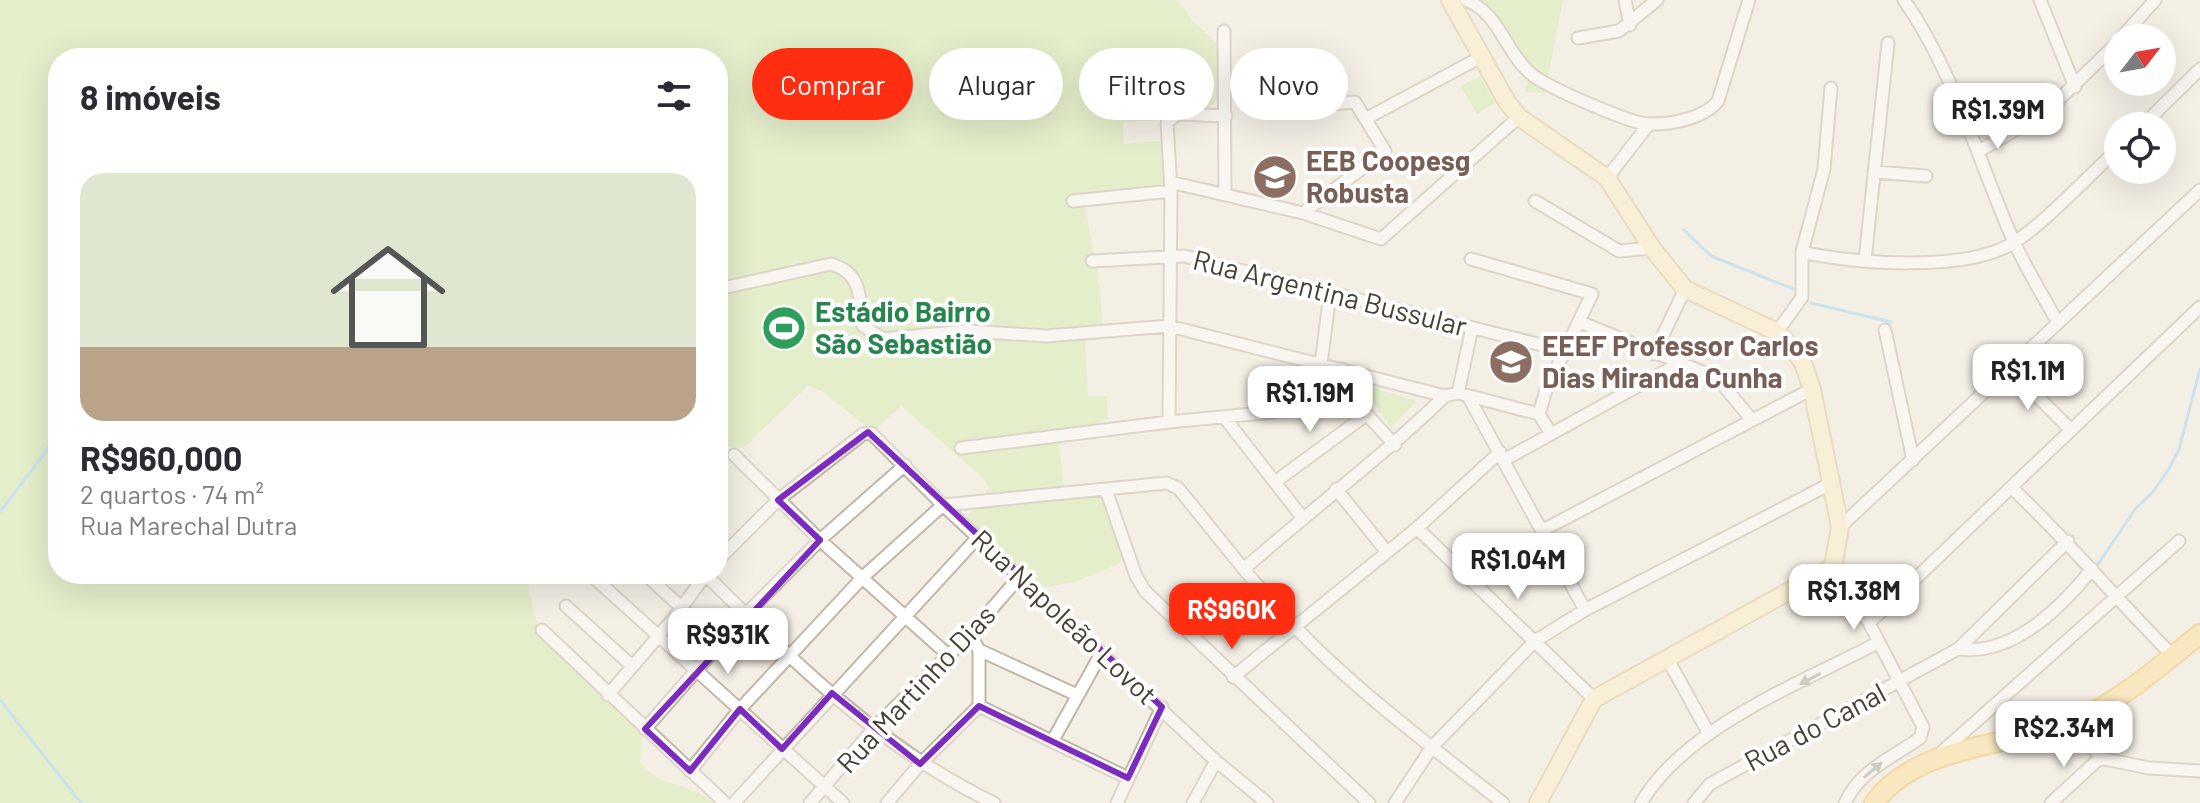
<!DOCTYPE html>
<html lang="pt">
<meta charset="utf-8">
<style>
:root{--surface:#fff;--page:#f7f7f7;--text:#2b2b33;--muted:#7c7c81;--accent:#ff2e11}
body{margin:0;font-family:Barlow,sans-serif;background:var(--page);color:var(--text);height:100vh;display:flex;flex-direction:column;font-size:30px;white-space:nowrap}
*{box-sizing:border-box;margin:0}
p{font-size:26px;color:var(--muted)}
.icon{flex:none;width:44px;height:44px;fill:none;stroke:currentColor;stroke-width:2;stroke-linecap:round;stroke-linejoin:round}
.map{position:relative;flex:1;overflow:hidden}
.side{position:absolute;left:48px;top:48px;width:680px;height:536px;display:flex;flex-direction:column;background:var(--surface);border-radius:32px;box-shadow:0 8px 32px #0002}
.side>*{flex:none}
.banner{position:absolute;left:752px;top:48px;width:760px;height:72px;display:flex;gap:16px}
.needle{width:52px;rotate:59deg}
.controls{position:absolute;left:2104px;top:24px;display:grid;gap:16px}
.controls a{display:grid;place-items:center;width:72px;height:72px;border-radius:50%;background:var(--surface);box-shadow:0 8px 32px #0002;font-size:40px}
.price{position:absolute;translate:-50% -68px;padding:0 18px;border-radius:16px;background:#fff;color:#222;font-size:26px;line-height:52px;filter:drop-shadow(0 2px 4px #0008)}
.price::after{content:'';position:absolute;left:50%;top:48px;width:24px;height:18px;margin-left:-12px;background:inherit;clip-path:polygon(0 0,100% 0,50% 100%)}
.price.active{background:var(--accent);color:#fff}
ul{padding:0;list-style:none}
li{display:grid;align-content:center;gap:16px;height:424px;padding:0 32px}
li span{display:grid;place-items:center;height:248px;border-radius:24px;color:#555}
li>.icon{margin-inline-start:auto}
span .icon{width:144px;height:144px;fill:#fffc;stroke-width:1}
li b{font-size:34px}
h2{display:flex;justify-content:space-between;align-items:center;height:96px;padding:0 32px;font-size:34px}
.pill{padding:0 28px;border-radius:36px;background:var(--surface);box-shadow:0 8px 32px #0002;font-size:28px;line-height:72px}
.pill.active{background:var(--accent);color:#fff}
.map>svg:first-child{display:block}
.green{fill:#d1eda9}
.lines{fill:none;stroke-linecap:round;stroke-linejoin:round}
.stream{stroke:#9ad4f8;stroke-width:3}
.street-casing{stroke:#c1b7a7;stroke-width:15}
.secondary-casing{stroke:#ddc692;stroke-width:20}
.primary-casing{stroke:#f0be57;stroke-width:22}
.street{stroke:#fff;stroke-width:11}
.secondary{stroke:#ffefc4;stroke-width:16}
.primary{stroke:#ffdd93;stroke-width:18}
.oneway{fill:#a49f9a}
.marked{fill:none;stroke:#7b2cbf;stroke-width:6;stroke-linejoin:round}
.labels{text-anchor:middle;stroke-width:8;stroke-linejoin:round;paint-order:stroke}
.education-label{font-size:28px;font-weight:bold;fill:#785e54;stroke:#fff;text-anchor:start}
.street-label{font-size:28px;fill:#483f34;stroke:#fff}
.leisure-label{font-size:28px;font-weight:bold;fill:#27864d;stroke:#fff;text-anchor:start}
</style>
<div class="map">
<svg width="2200" height="803" viewBox="0 0 2200 803">
<rect width="100%" height="100%" fill="#f4efe5"/>
<path class="green" d="M0,0H1177L1193,21L1216,42L1223,94L1207,109L1170,111L1164,120L1123,122L1124,144L1163,141L1168,194L1163,198L1085,204L1100,290L1103,337L1085,340L1088,396H1107L1108,419L1066,437L1059,444L1064,488L1098,491L1122,557L1119,564L1075,582L1044,587L966,518L989,488L983,478L901,406L873,432L822,391L808,386L744,447L718,446V58H58V574H534L528,585L538,627L548,644L633,725L642,738L640,763C665,791 689,781 713,803H0Z
M1475,0H1563L1545,93L1524,92L1530,76Z
M1480,76L1495,103L1477,114L1460,86Z
M1361,384L1417,401L1391,428Z"/>
<g class="lines">
<path class="stream" d="M1684,230L1711,256L1793,289
M1811,303L1891,322
M0,512L56,438
M2098,564L2136,508L2152,493L2169,469L2179,449L2200,369
M0,700L81,803"/>
<g class="street-casing">
<path id="street" d="M1466,0C1499,13 1505,51 1530,73C1544,86 1631,124 1649,124C1670,125 1705,118 1718,101L1749,0
M1625,0L1630,25
M1904,0C1955,73 1978,161 2014,242C2027,270 2043,296 2058,323
M2040,0L2075,87
M1224,31L1225,193
M1578,38L1619,31L1657,0
M2121,38L2155,0
M1367,118L1481,57
M2142,126L2200,69
M1979,151L2046,112L2118,42
M1874,172L1926,176
M1607,178L1649,124
M1170,182L1303,213L1381,239L1519,117
M1073,201L1171,191
M1535,201L1619,251L1652,248
M1303,213L1385,151L1355,102L1328,104
M1802,252C1854,264 1967,272 2013,243C2044,224 2089,175 2118,149
M1471,259L1592,294L1546,390L1539,414L1551,434
M1865,260L1888,43
M1092,261L1184,256L1566,351
M718,289L831,264C863,273 859,299 863,326L883,339L967,331L1046,336L1169,326L1445,396L1458,393L1539,414
M1580,322L1717,378L1752,420
M1885,330L1913,460
M1777,332L1802,297V252L1824,169L1831,88
M1654,354L1685,289
M1321,364L1330,293
M1342,369L1357,404L1395,445
M2010,369L2071,430
M1458,393L1472,328
M1468,396L1585,610
M1224,417L1302,517
M1169,422L1171,191L1167,123L1177,114L1226,116
M961,448L1169,422L1357,404
M734,455L820,540L947,654
M1504,460L1678,364
M1275,482L1366,415
M1336,489L1387,552
M2013,489C2069,542 2118,601 2173,656
M1106,490L1136,576L1145,591L1369,803
M1840,527L2200,190
M1417,528L1594,699
M1543,530L1812,389
M718,560L778,500L863,434L871,433L943,505L1216,761L1267,803
M1833,567L1869,623L1923,727L1920,738C1892,758 1860,770 1845,803
M1245,568C1311,510 1382,457 1445,396
M590,574L843,803
M645,574L682,608
M705,574C791,660 883,750 994,803
M566,606L632,666
M1869,623L2200,307
M542,630L725,803
M1958,649C2013,656 2061,608 2092,569
M979,650L1077,695
M1667,658L1708,732
M1233,677L1417,528L1500,452
M608,695L674,618L706,574
M979,706L1128,778
M2076,720L2100,758L2149,768L2200,771
M645,729L745,615L820,540L905,465
M1053,740L1102,652
M1936,757L2179,541
M690,771L740,709L863,577L943,505L1167,483L1178,488C1217,535 1254,585 1297,629C1359,693 1433,748 1503,803
M734,803L979,536
M810,803L876,726L970,634L1021,575
M887,803L920,764L979,706V650L970,634
M1117,803L1162,707
M1193,803L1216,761
M1395,803L1432,747L1535,641L1585,610L1830,484
M1641,803C1686,726 1802,683 1879,642
M1694,803L1710,784L1958,649L2068,541
M2051,803L2100,758"/>
</g>
<g class="secondary-casing">
<path id="secondary" d="M1450,0L1507,102L1519,117L1607,178L1652,248L1685,289L1777,332L1791,346L1803,363L1812,389L1840,527L1833,567L1594,699L1538,803"/>
</g>
<g class="primary-casing">
<path id="primary" d="M1874,803C1920,742 2009,748 2074,721C2120,702 2161,665 2200,634"/>
</g>
<use href="#street" class="street"/>
<use href="#secondary" class="secondary"/>
<use href="#primary" class="primary"/>
</g>
<defs><path id="oneway-solid" d="M-6-.8H1V-3.2L6.5 0L1 3.2V.8H-6Z" transform="scale(2)"/></defs>
<g class="oneway">
<use href="#oneway-solid" transform="translate(1810 679) rotate(152)"/>
<use href="#oneway-solid" transform="translate(1873 770) rotate(-40)"/>
</g>
<path d="M0 0H2200V803H0ZM868,432L1162,707L1128,778L979,706L920,764L832,693L782,749L740,709L690,771L645,729L820,540L778,500Z" fill="#f4efe5" fill-opacity=".55" fill-rule="evenodd"/>
<path class="marked" d="M868,432L1162,707L1128,778L979,706L920,764L832,693L782,749L740,709L690,771L645,729L820,540L778,500Z"/>
<defs>
<g id="school-disc" transform="scale(2.3)"><circle r="9.5" fill="#8d6e63" stroke="#fff"/><path d="M0-5L7-2L0 1L-7-2ZM-4 1L0 2.5L4 1V4Q0 6-4 4Z" fill="#fff"/></g>
<g id="stadium-disc" transform="scale(2.3)"><circle r="9.5" fill="#2e9e5b" stroke="#fff"/><path d="M0-5a6.5 5 0 1 0 0 10a6.5 5 0 1 0 0-10ZM-3.5-1.8h7v3.6h-7Z" fill="#fff"/></g>
</defs>
<g fill-rule="evenodd">
<use href="#school-disc" x="1275" y="177"/>
<use href="#stadium-disc" x="784" y="328"/>
<use href="#school-disc" x="1511" y="362"/>
</g>
<g class="labels">
<g class="education-label">
<text x="1306" y="171">EEB Coopesg<tspan x="1306" dy="32">Robusta</tspan></text>
<text x="1542" y="356">EEEF Professor Carlos<tspan x="1542" dy="32">Dias Miranda Cunha</tspan></text>
</g>
<g class="street-label">
<text transform="translate(1330 293) rotate(14)" y="10">Rua Argentina Bussular</text>
<text transform="translate(1064 617) rotate(43)" y="10">Rua Napoleão Lovot</text>
<text transform="translate(916 689) rotate(-47)" y="10">Rua Martinho Dias</text>
<text transform="translate(1815 727) rotate(-28)" y="10">Rua do Canal</text>
</g>
<g class="leisure-label">
<text x="815" y="322">Estádio Bairro<tspan x="815" dy="32">São Sebastião</tspan></text>
</g>
</g>
</svg>
<div class="controls">
<a><svg class="needle" viewBox="-14 -14 28 28"><path d="M0-13l5 13h-10z" fill="#e53935"/><path d="M0 13l5-13h-10z" fill="#7c7c81"/></svg></a>
<a><svg class="icon" aria-label="locate" viewBox="0 0 24 24"><circle cx="12" cy="12" r="6"/><path d="M12 2v4M12 18v4M2 12h4M18 12h4"/></svg></a>
</div>
<b class="price" style="left:1998px;top:151px">R$1.39M</b>
<b class="price" style="left:2028px;top:412px">R$1.1M</b>
<b class="price" style="left:1310px;top:434px">R$1.19M</b>
<b class="price" style="left:1518px;top:601px">R$1.04M</b>
<b class="price" style="left:1854px;top:632px">R$1.38M</b>
<b class="price active" style="left:1232px;top:651px">R$960K</b>
<b class="price" style="left:728px;top:676px">R$931K</b>
<b class="price" style="left:2064px;top:769px">R$2.34M</b>
<div class="banner">
<a class="pill active">Comprar</a>
<a class="pill">Alugar</a>
<a class="pill">Filtros</a>
<a class="pill">Novo</a>
</div>
<section class="side">
<h2>8 imóveis<svg class="icon" aria-label="filters" viewBox="0 0 24 24"><path d="M4 7h16M4 17h16"/><circle cx="9" cy="7" r="2"/><circle cx="15" cy="17" r="2"/></svg></h2>
<ul>
<li><span style="background:linear-gradient(#dfe7d0 70%,#b9a48a 0)"><svg class="icon" aria-label="home" viewBox="0 0 24 24"><path d="M3 11l9-7 9 7M6 9v11h12V9"/></svg></span><div><b>R$960,000</b><p>2 quartos · 74 m²</p><p>Rua Marechal Dutra</p></div></li>
</ul>
</section>
</div>
